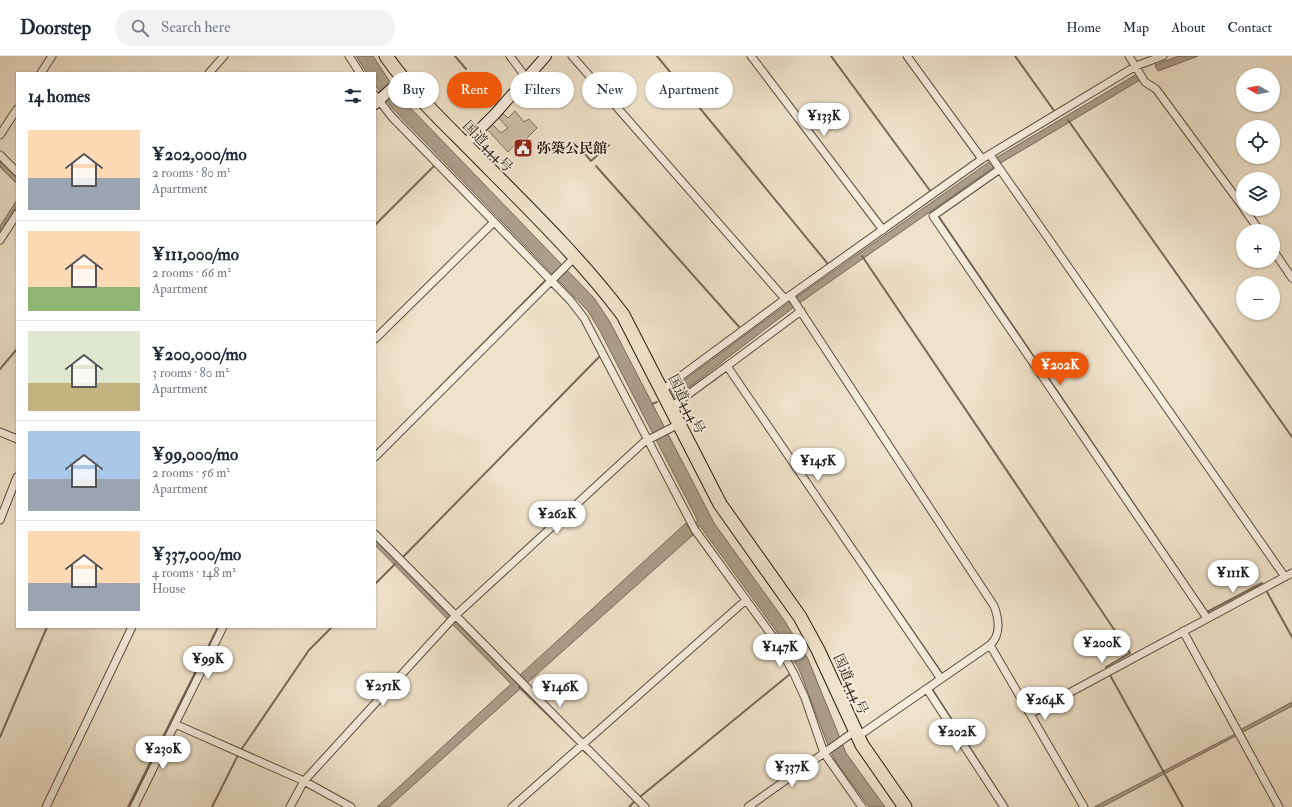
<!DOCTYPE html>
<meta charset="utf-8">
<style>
:root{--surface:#fff;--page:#f2f2f3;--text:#1f2937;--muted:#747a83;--line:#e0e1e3;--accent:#ea580c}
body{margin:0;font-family:"IM FELL Double Pica","Noto Serif JP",serif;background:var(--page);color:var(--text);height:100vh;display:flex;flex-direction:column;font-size:15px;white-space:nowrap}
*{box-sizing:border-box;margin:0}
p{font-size:13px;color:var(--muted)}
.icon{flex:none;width:22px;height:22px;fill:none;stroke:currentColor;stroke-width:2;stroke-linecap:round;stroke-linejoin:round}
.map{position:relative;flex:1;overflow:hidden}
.panel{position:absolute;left:16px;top:16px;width:360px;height:556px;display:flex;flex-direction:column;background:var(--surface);border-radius:0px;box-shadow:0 1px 3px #0004}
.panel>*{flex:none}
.banner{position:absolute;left:388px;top:16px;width:380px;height:36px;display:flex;gap:8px}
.needle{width:26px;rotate:279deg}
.fabs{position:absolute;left:1236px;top:12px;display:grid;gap:8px}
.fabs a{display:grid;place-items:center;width:44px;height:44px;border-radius:50%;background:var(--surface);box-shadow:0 1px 3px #0004;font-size:20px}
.price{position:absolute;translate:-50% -34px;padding:0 9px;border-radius:14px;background:#fff;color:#222;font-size:13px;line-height:26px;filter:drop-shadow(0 1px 2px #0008)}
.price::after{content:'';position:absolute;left:50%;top:24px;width:12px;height:9px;margin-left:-6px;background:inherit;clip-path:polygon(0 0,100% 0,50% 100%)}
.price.selected{background:var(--accent);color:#fff}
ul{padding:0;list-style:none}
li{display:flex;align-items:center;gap:12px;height:100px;padding:0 12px}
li+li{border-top:1px solid var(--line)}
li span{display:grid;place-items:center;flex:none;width:112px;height:80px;border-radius:0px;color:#555}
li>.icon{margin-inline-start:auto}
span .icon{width:48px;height:48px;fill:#fffc;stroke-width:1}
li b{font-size:17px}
h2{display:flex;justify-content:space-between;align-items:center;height:48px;padding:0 12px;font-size:17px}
.chip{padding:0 14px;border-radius:18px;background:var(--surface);box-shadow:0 1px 3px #0004;font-size:14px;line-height:36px}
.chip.selected{background:var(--accent);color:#fff}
header{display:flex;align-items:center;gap:24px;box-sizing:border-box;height:56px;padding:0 20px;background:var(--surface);border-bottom:1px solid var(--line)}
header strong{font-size:19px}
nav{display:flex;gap:22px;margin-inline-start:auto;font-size:14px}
.search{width:280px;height:36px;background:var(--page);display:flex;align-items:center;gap:10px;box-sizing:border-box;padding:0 14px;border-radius:22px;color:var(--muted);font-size:15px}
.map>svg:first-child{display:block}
.green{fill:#cec0aa;stroke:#7c6e5c}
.water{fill:#ac9e8a;stroke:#786a58}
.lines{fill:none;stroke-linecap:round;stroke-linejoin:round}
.stream{stroke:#786a58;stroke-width:2}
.street-casing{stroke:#5c4d3d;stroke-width:9}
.secondary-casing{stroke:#2b1b0e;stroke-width:12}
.highway-casing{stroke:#2b1b0e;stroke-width:15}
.street{stroke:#f5ecdd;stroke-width:7}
.secondary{stroke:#f5ecdd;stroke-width:10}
.highway{stroke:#efe2ca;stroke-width:13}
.labels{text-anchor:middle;stroke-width:4;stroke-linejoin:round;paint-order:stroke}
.street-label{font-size:14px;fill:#2b1b0e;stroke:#f5ecdd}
.poi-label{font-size:14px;font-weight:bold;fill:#2b1b0e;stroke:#f5ecdd;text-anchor:start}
</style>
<header>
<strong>Doorstep</strong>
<div class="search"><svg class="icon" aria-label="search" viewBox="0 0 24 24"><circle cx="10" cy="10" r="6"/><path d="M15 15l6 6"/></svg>Search here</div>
<nav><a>Home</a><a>Map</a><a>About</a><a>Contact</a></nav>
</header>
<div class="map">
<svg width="1292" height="751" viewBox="0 0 1292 751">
<rect width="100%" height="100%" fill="#efe2ca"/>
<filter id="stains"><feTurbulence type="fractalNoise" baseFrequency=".005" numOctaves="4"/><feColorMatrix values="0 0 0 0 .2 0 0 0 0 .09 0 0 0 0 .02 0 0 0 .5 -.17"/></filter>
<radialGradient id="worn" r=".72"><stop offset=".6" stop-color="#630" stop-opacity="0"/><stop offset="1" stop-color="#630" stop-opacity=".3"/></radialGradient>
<path class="green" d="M515,55L524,66L529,63L537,72L520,89L517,86L508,96L486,72L491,67L501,77L508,72L497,60L501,56L508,62Z"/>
<path class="water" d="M356,0H373L400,41L594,242L610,266L714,467L784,564L808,603L846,697L885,751H869L836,706L829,692L799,613L777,576L700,470L691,475L693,479L527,627L525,625L520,630L521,632L389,751H377L511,628L375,489V484L516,626L522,621L520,619L686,467L688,471L698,465L600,275L588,255L393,53L375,29V17H367Z
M1179,0H1198L1158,15L1155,9Z
M1137,18L1140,24L994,111L798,248L675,342L671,334L794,243L989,106Z
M0,104L17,122V128L0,111Z
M17,144V151L0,177V170Z
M1292,646V650L1102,751H1094L1241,675L1240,674Z"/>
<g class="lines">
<path class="stream" d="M455,0L466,13
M657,0L828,208
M831,0L931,136
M1015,0L1055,56
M1068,64L1292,381
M574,85L591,105L609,89
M596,110L741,273
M939,161L1207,556L1262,527
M375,169L435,109
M862,200L1130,597L1106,611
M0,313L17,293
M432,339L545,225
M652,348L657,346
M861,500L941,616
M403,501L601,299
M375,528L395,508
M1267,536L1292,581
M1110,619L1183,751
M519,631L578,688
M932,633L1008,751
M0,681L47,571
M241,694L309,594L332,571
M583,694L587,698
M641,740L790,618
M128,751L218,571
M212,751L238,699
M629,751L635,745L633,743"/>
<g class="street-casing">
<path id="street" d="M349,0L360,17
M510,0L527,23
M572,0L785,243
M751,0L883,174
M907,0L982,103
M1129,0L1145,26L1156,33L1243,151
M41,17L52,0
M209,17L224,0
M375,39L391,60L570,244L584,262L695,474L776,585L794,618L805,642L824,697L862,751
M0,79L17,53
M0,99L17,116
M990,99L1285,521
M1000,113L933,160L1207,562
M1244,153L1260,175
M0,184L17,158
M1273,194L1292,222
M790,239L994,550C999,563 1001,579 990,589L857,681
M375,283L494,166
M727,310L801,255
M662,334L785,243L982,103L1136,10L1163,0
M671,351L727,310L941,623
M0,376L17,383
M375,401L574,202
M0,464L17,421
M375,478L645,751
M1183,575L1279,751
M990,589L1084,751
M927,633L1004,751
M1030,658L1292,517
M175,668L304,725L351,751
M46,751L132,571
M134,751L223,571
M290,751L304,725L456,559L644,386L679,368
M512,751L746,544
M748,751L855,675"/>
</g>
<g class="secondary-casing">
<path id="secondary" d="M375,48L402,23
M465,88L495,58L546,0"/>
</g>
<g class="highway-casing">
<path id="highway" d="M386,0C409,33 437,60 465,88C519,143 577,198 623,259L720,448L800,561L818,594L862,689L905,751"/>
</g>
<use href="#street" class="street"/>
<use href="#secondary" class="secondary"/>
<use href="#highway" class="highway"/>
</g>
<defs>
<g id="civic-square" transform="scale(1)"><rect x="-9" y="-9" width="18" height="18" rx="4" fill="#8f2418" stroke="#f5ecdd"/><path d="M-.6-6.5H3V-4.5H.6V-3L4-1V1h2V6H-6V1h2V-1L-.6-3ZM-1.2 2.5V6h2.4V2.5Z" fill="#fff"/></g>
</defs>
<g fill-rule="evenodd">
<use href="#civic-square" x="523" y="92"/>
</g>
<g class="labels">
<g class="street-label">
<text transform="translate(488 90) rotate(46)" y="5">国道444号</text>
<text transform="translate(687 348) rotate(63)" y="5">国道444号</text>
<text transform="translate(851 628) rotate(66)" y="5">国道444号</text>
</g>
<g class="poi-label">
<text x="537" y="97">弥築公民館</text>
</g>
</g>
<rect width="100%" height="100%" filter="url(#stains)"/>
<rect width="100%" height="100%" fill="url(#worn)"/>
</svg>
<div class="fabs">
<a><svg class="needle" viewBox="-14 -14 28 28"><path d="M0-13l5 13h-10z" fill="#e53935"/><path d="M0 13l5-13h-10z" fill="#747a83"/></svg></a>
<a><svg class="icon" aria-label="locate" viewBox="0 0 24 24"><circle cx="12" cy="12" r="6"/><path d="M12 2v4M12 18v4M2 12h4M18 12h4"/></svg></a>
<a><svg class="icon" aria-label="layers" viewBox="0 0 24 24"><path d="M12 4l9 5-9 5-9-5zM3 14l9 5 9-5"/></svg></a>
<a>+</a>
<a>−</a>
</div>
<b class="price" style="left:824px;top:81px">¥133K</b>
<b class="price selected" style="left:1060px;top:330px">¥202K</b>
<b class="price" style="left:818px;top:426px">¥145K</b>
<b class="price" style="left:557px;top:479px">¥262K</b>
<b class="price" style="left:1233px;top:538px">¥111K</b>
<b class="price" style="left:1102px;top:608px">¥200K</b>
<b class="price" style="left:780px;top:612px">¥147K</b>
<b class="price" style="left:208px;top:624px">¥99K</b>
<b class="price" style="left:383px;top:651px">¥251K</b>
<b class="price" style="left:560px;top:652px">¥146K</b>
<b class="price" style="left:1045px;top:665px">¥264K</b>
<b class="price" style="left:957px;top:697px">¥202K</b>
<b class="price" style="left:163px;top:714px">¥230K</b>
<b class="price" style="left:792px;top:732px">¥337K</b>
<div class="banner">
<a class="chip">Buy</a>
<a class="chip selected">Rent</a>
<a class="chip">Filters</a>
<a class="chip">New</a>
<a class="chip">Apartment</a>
</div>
<section class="panel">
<h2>14 homes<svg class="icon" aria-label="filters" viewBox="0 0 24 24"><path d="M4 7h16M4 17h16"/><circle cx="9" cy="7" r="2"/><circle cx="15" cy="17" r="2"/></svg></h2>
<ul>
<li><span style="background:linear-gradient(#ffd9b3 60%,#9aa5b1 0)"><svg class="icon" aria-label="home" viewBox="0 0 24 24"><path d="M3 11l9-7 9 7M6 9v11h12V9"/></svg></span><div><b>¥202,000/mo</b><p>2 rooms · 80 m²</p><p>Apartment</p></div></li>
<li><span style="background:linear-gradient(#ffd9b3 70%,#8fb573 0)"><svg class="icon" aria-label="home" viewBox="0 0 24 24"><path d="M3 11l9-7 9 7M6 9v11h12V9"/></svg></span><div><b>¥111,000/mo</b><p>2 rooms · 66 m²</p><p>Apartment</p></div></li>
<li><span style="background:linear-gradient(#dfe7d0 65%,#c2b280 0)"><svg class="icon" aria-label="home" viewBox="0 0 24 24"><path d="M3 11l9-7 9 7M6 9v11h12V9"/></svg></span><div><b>¥200,000/mo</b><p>3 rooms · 80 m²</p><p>Apartment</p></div></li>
<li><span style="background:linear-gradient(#a9c7e8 60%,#9aa5b1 0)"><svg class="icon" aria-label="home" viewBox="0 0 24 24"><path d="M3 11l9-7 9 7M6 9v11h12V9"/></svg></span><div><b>¥99,000/mo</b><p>2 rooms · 56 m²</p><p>Apartment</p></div></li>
<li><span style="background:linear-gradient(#ffd9b3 65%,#9aa5b1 0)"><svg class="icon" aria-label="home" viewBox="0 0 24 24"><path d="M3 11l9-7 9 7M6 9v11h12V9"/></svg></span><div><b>¥337,000/mo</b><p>4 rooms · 148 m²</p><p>House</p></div></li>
</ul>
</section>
</div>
